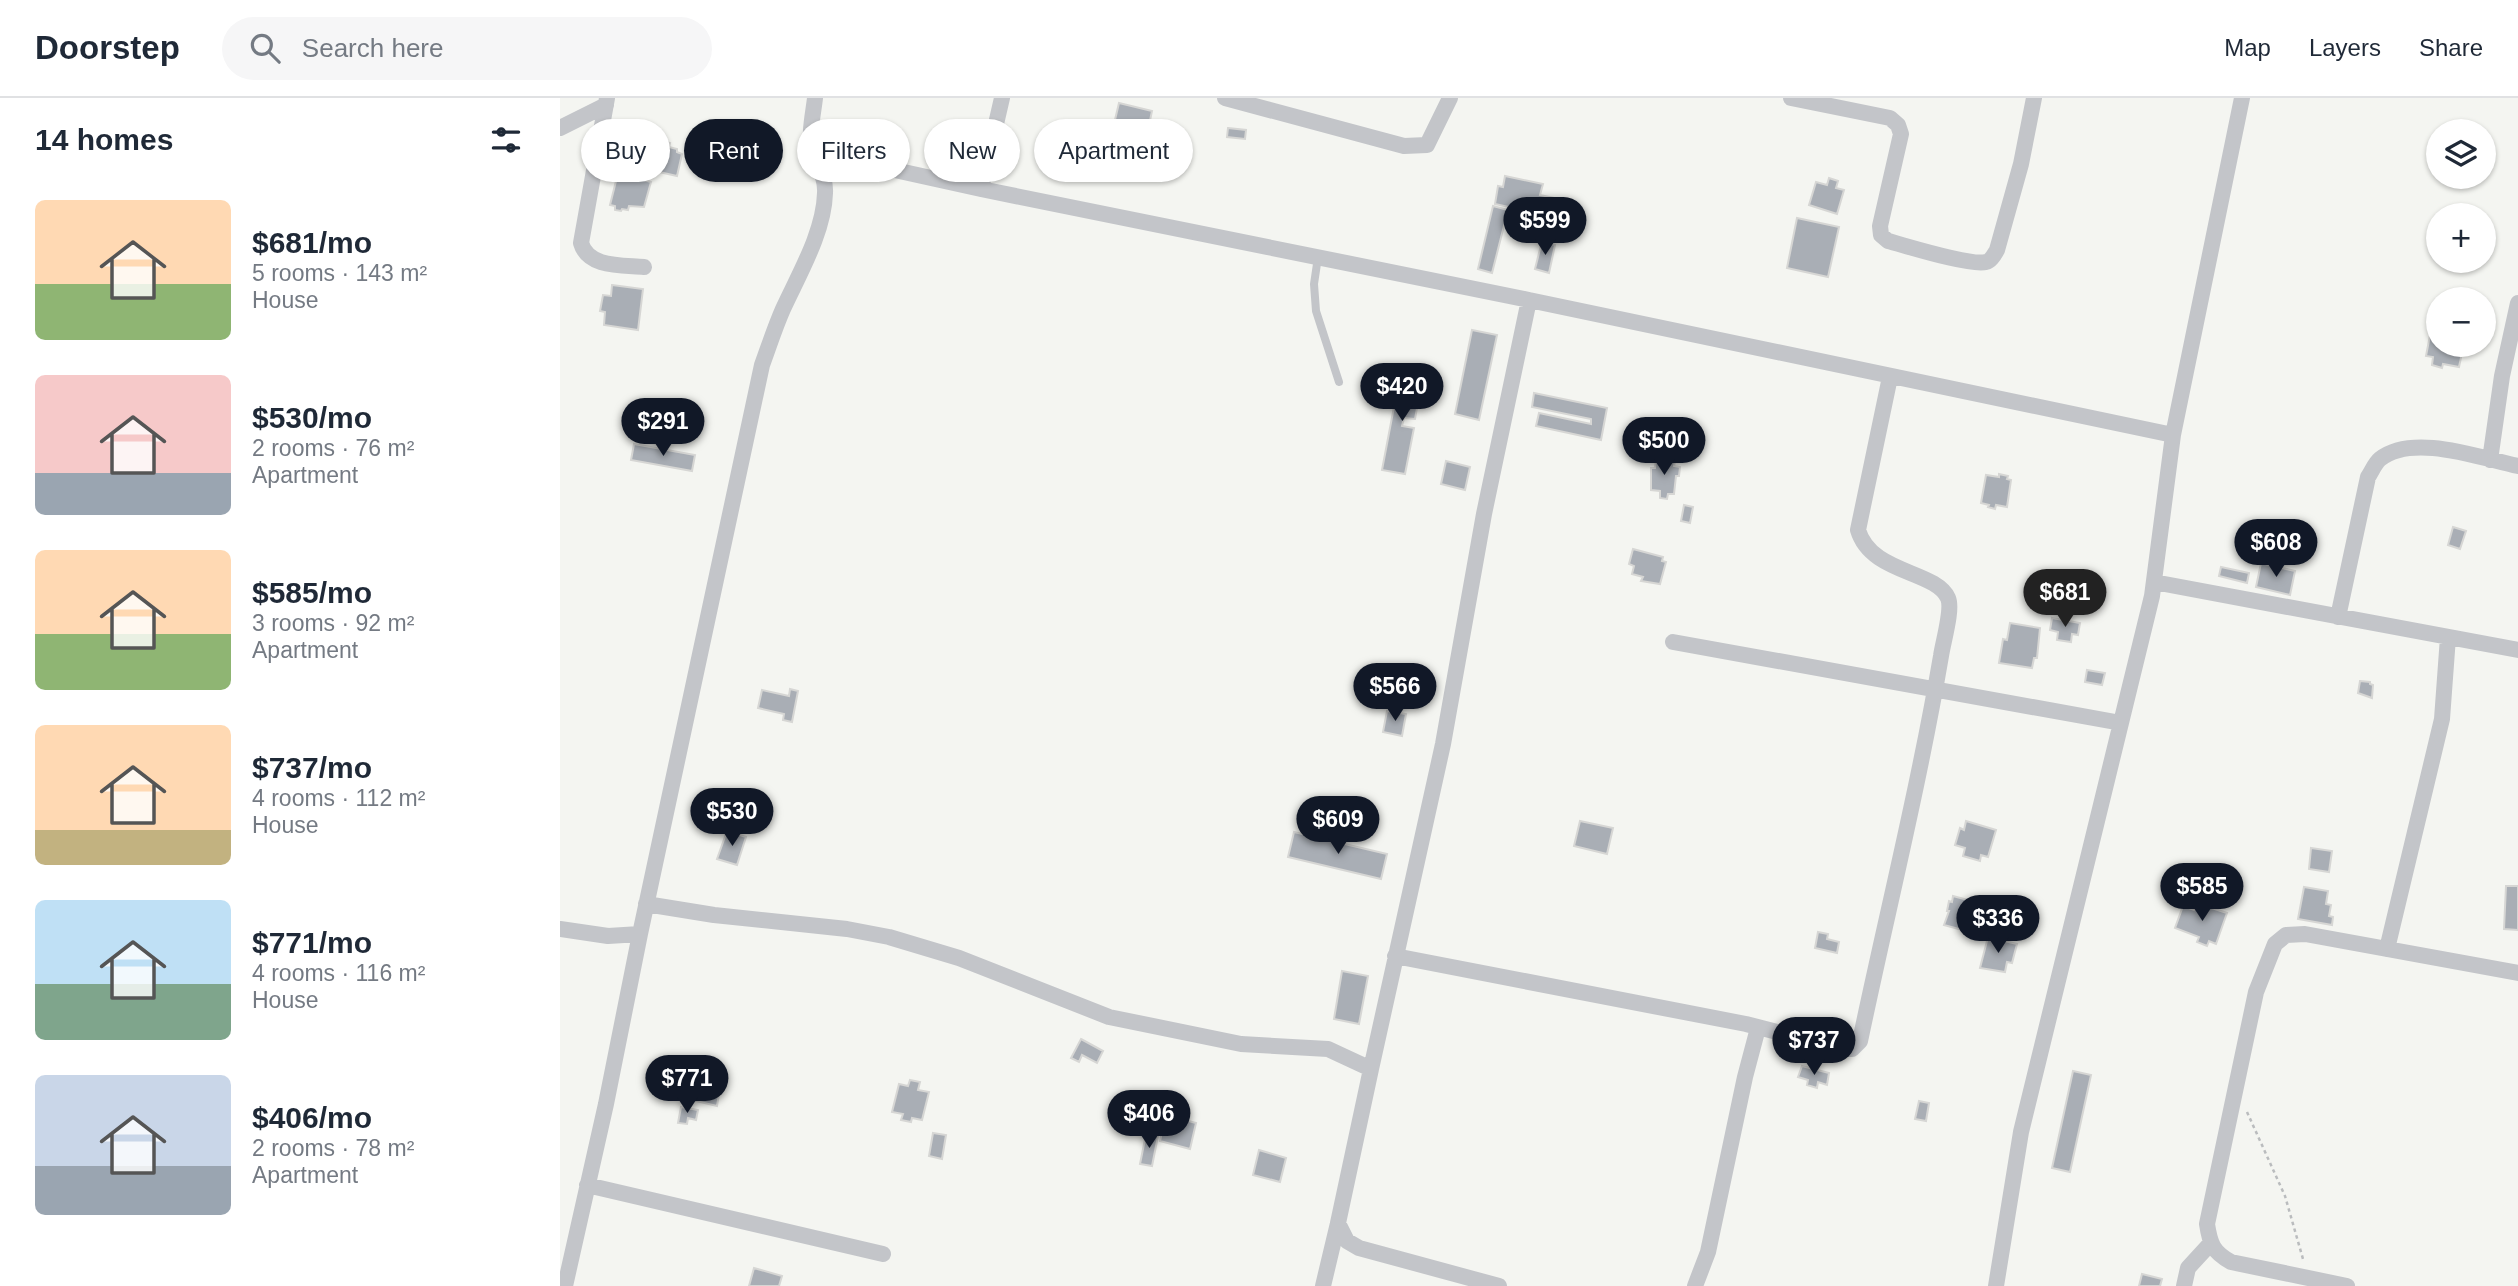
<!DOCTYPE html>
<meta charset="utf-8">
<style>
:root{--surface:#fff;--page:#f6f6f7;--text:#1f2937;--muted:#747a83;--line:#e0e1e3;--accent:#111827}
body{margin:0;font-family:Arial,sans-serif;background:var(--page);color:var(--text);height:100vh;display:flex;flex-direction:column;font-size:26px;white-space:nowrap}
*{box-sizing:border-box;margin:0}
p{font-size:23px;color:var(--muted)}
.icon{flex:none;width:38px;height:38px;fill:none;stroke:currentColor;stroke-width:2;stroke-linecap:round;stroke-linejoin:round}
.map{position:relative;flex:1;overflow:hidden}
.side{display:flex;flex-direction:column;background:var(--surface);width:560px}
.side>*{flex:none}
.top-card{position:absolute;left:21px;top:21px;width:665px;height:63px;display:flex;gap:14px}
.fabs{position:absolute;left:1866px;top:21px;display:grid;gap:14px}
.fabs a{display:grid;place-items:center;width:70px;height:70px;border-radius:50%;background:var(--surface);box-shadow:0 2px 5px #0004;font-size:35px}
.price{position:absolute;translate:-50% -60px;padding:0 16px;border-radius:24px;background:var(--accent);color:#fff;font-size:23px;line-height:46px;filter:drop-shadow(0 2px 4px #0008)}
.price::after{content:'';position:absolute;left:50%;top:42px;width:21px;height:16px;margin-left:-10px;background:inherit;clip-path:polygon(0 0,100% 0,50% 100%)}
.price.active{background:#222;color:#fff}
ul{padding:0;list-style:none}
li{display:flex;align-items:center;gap:21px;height:175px;padding:0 35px}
li span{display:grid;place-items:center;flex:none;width:196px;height:140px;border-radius:10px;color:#555}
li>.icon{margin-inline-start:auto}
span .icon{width:84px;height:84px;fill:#fffc;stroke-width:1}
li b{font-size:30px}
h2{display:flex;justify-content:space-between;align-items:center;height:84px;padding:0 35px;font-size:30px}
.pill{padding:0 24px;border-radius:32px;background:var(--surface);box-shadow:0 2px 5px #0004;font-size:24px;line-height:63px}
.pill.active{background:var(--accent);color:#fff}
header{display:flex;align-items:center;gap:42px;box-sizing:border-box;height:98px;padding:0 35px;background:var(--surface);border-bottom:2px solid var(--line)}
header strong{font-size:33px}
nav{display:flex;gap:38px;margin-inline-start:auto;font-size:24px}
.search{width:490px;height:63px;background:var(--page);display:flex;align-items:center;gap:18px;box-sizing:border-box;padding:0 24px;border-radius:38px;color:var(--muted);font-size:26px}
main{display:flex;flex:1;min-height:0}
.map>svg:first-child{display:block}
.building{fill:#a9aeb5;stroke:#d6d6d4;stroke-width:2}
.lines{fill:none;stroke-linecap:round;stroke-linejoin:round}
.path{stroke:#babcbe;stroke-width:2.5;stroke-dasharray:3.5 3.5;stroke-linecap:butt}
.lane{stroke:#c3c5c9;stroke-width:8}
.street{stroke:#c3c5c9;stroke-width:16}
</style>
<header>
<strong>Doorstep</strong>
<div class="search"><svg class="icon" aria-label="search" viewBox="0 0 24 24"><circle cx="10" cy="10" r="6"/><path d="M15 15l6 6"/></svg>Search here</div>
<nav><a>Map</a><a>Layers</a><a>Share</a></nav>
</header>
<main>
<section class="side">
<h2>14 homes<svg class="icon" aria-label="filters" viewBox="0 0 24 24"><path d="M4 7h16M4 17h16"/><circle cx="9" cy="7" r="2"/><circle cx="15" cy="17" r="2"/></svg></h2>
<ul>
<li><span style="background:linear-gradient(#ffd9b3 60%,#8fb573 0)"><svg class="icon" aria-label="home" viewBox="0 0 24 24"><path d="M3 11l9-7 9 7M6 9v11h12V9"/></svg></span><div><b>$681/mo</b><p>5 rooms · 143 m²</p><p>House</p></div></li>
<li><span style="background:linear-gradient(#f6c9c9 70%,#9aa5b1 0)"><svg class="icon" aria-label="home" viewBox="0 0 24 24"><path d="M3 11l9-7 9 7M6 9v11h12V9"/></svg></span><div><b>$530/mo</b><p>2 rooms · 76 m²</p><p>Apartment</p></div></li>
<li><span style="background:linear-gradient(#ffd9b3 60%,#8fb573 0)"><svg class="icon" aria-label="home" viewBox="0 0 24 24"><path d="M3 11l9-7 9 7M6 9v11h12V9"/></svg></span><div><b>$585/mo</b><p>3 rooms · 92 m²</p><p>Apartment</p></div></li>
<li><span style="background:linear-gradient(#ffd9b3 75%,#c2b280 0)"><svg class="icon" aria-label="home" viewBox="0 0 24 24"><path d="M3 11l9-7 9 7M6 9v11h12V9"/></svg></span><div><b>$737/mo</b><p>4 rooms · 112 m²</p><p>House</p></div></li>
<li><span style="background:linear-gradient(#bfe0f5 60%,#7fa58c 0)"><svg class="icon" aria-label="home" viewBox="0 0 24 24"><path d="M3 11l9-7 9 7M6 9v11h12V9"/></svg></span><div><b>$771/mo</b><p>4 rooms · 116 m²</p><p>House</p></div></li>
<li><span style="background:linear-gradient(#c9d6e8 65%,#9aa5b1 0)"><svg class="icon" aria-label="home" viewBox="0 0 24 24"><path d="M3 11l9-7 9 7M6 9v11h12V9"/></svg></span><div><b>$406/mo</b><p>2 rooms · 78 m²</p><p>Apartment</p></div></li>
</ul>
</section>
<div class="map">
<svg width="1958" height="1188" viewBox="0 0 1958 1188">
<rect width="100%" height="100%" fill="#f4f5f1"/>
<path class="building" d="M559,5L592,13L587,37L572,34V37L560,34L561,27L554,26Z
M668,30L686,32L685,41L667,39Z
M95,41L110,45L109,49L117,51V54L122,56L117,78L77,69L78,61L71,60L74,50L81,51L83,44L94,47Z
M58,75L91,84L84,109L69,108L68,112L62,111L61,113L55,112V108L50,107Z
M945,78L983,86L980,97L1004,102L1000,120L935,106L938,88L943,89Z
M1269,80L1278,83L1276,90L1284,92L1277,116L1249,107L1256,84L1267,87Z
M933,108L948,112L932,175L918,171Z
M1237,120L1279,129L1268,179L1227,170Z
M982,143L995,147L989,175L975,171Z
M52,187L83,191L78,232L44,227L45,214L40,213L43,197L51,198Z
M912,232L937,237L919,322L895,316Z
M1870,237L1878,238V247L1903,250L1899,269L1883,266L1882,270L1872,267L1873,259L1866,258Z
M841,272L863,277L855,321L844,320L842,328L854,330L845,376L822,372Z
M974,295L1047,310L1041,342L976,328L979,315L1031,326V321L972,309Z
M74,346L135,357L132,373L71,362Z
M1096,361L1115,363L1114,368L1120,369L1119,378H1116L1114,396H1108L1107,401L1100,400V393L1091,392V370H1095Z
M886,363L910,369L905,392L881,386Z
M1439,376L1448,378L1447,381L1451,382L1447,409L1436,407L1435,411L1428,409L1429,407L1421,405L1426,377L1439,379Z
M1124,407L1133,409L1130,425L1121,423Z
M1893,429L1906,433L1900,451L1888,447Z
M1073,451L1103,459L1102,463L1106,464L1100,486L1081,483L1083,479L1072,476L1074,468L1069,466Z
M1701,465L1735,473L1730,497L1696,489Z
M1661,469L1689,475L1687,485L1659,478Z
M1492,520L1520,525L1518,537L1512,536L1511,544L1497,542L1498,534L1490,532Z
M1450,525L1480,530L1477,560H1474L1472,570L1439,565L1443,541L1447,542Z
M1527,572L1545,575L1542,587L1525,584Z
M1800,583L1810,584V586L1813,587L1812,600L1798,595Z
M230,591L238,593L232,624L223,622L224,616L198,610L202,592L229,598Z
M827,613L846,616L842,638L823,634Z
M1020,723L1053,730L1047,756L1014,748Z
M1406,723L1436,732L1428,759L1421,757L1420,763L1403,758L1405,750L1395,747L1400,730L1404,732Z
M167,733L186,739L177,767L157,761Z
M734,734L827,756L821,781L728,759Z
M1751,750L1772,753L1769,774L1749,771Z
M1946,788H1958V832L1944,831Z
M1744,789L1768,793L1766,806L1771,807L1769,818L1773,819L1772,827L1738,821Z
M1393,798L1419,805L1416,813L1420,814L1417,824L1413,823L1410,834L1384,827L1389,813H1387L1389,803L1392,804Z
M1636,805L1667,815L1656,846L1649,843L1647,848L1637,844L1639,839L1615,830L1623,808L1634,812Z
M1258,834L1268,836L1267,841L1279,844L1277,855L1255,850Z
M1428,839L1457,846L1452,865L1447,864L1445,874L1420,870Z
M782,873L808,878L799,926L774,921Z
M521,941L543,953L537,965L522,957L519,964L511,960Z
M1242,968L1269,975L1267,987L1258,984L1257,990L1247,987L1248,982L1238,979Z
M1513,973L1531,977L1510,1074L1492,1070Z
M350,982L360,984L358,992L369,994L362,1022L352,1020L351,1024L341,1022L343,1016L332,1014L339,986L348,988Z
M139,985L160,990L157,1008L136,1003Z
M1359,1003L1369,1005L1366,1023L1355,1021Z
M121,1009L138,1012L136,1022L128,1020L127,1026L118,1025Z
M606,1017L636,1025L630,1051L600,1043Z
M373,1035L386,1037L382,1061L369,1058Z
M586,1036L598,1038L592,1068L580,1066Z
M699,1052L726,1060L720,1084L693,1077Z
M194,1170L222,1178L219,1188H189Z
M1582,1176L1602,1181L1600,1188H1579Z"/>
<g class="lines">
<path class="path" d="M1687,1014L1725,1098L1743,1161"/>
<path class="lane" d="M758,159L754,186L756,213L779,284"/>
<path class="street" d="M47,0L21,145C28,170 62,167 84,169
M665,0L844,48L867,47L890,0
M1231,0L1330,20L1338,27L1341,36L1320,128L1321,137L1328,143C1347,148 1410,168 1426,164C1431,163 1434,157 1437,152L1461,66L1474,0
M0,30L46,7
M253,54L421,91L969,202L1613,337
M421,91L442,0
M1930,362L1942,278L1958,205
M1594,484L1958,552
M1778,519L1808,379C1812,373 1815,365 1820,361C1853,335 1920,360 1958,368
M1113,544L1561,625
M86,806L154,817L287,831L329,839L399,860L549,919L681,946L768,951L811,971L778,1125L787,1143L799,1150L939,1188
M0,831L48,838L80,836
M1827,851L1882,621L1888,539
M835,858L1186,926L1283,951H1292L1300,943C1327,815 1359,687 1381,558C1383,544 1393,511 1388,500C1375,472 1311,476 1298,432L1330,279
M811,971L883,646L924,416L969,202
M27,1087L323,1156
M5,1188L46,1006L80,836L202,267C209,248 215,229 223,211C239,176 264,134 265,95C266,79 257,67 253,54C248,36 253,18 255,0
M763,1188L778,1125
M1135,1188L1148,1154L1185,979L1198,930
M1436,1188L1461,1034L1592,498L1613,337L1682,0
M1624,1188L1628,1170L1650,1146
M1787,1188L1671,1164C1653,1154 1650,1146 1647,1126L1696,894L1715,846L1726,837L1745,836L1958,875"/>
</g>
</svg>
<div class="fabs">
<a><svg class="icon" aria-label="layers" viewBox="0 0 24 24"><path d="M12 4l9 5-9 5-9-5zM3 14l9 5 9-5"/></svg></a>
<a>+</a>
<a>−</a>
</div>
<b class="price" style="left:985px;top:159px">$599</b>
<b class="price" style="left:842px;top:325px">$420</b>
<b class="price" style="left:103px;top:360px">$291</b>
<b class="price" style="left:1104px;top:379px">$500</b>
<b class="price" style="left:1716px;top:481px">$608</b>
<b class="price active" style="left:1505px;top:531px">$681</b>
<b class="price" style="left:835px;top:625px">$566</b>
<b class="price" style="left:172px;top:750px">$530</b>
<b class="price" style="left:778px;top:758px">$609</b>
<b class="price" style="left:1642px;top:825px">$585</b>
<b class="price" style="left:1438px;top:857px">$336</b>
<b class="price" style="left:1254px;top:979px">$737</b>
<b class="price" style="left:127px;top:1017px">$771</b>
<b class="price" style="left:589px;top:1052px">$406</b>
<div class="top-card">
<a class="pill">Buy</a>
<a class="pill active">Rent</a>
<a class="pill">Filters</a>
<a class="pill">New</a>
<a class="pill">Apartment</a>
</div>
</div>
</main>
